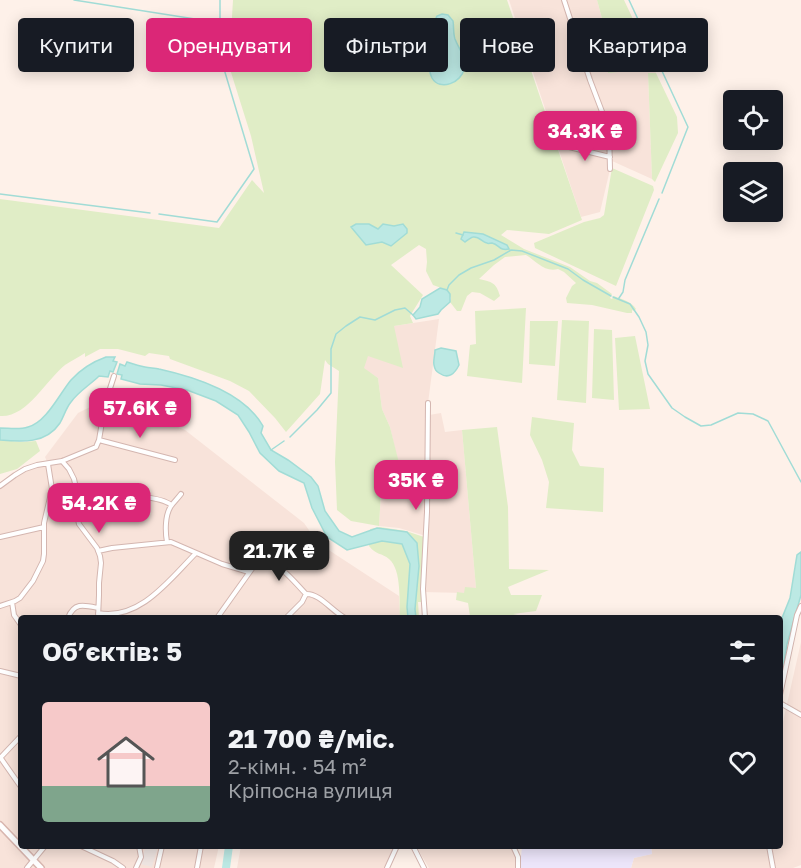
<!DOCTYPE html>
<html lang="uk">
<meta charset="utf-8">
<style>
:root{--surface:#171b24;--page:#242831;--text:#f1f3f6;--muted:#9ea1a6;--line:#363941;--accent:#db2777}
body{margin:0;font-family:"Golos Text",sans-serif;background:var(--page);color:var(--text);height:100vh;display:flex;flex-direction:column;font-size:22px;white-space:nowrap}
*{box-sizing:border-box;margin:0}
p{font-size:20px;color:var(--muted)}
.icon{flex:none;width:33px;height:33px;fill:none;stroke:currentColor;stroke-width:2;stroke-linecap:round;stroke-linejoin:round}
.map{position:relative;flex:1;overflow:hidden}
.panel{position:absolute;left:18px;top:615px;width:765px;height:234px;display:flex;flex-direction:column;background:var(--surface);border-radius:6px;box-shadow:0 3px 15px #0003}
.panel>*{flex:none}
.guide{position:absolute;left:18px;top:18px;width:765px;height:54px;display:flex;gap:12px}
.controls{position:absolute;left:723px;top:90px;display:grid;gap:12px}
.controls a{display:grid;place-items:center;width:60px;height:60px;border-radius:6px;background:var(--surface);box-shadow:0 3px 15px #0003;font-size:30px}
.price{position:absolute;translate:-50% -51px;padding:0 14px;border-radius:12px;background:var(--accent);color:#fff;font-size:20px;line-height:39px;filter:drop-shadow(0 2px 3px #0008)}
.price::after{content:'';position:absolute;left:50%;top:36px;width:18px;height:14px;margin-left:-9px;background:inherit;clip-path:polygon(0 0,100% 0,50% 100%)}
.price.on{background:#222;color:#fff}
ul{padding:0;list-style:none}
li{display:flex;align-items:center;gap:18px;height:150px;padding:0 24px}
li+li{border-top:2px solid var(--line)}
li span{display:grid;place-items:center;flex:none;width:168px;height:120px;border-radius:6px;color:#555}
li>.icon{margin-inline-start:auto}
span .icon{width:72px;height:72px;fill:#fffc;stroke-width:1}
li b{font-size:26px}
h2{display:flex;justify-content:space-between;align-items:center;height:72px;padding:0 24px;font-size:26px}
.tag{padding:0 21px;border-radius:6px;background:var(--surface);box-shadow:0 3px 15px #0003;font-size:21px;line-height:54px}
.tag.on{background:var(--accent);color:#fff}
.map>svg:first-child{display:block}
.residential{fill:#f8e3da}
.industrial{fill:#efe5e2}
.education{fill:#ede6fb}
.green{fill:#e0edc6}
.water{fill:#bce9e4;stroke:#a1dcd6;stroke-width:1.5}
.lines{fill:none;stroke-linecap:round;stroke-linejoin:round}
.stream{stroke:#a1dcd6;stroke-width:1.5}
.river{stroke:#bce9e4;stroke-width:8}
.street-casing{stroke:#d4b6b0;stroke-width:6}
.secondary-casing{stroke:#d9b7b0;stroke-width:8}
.street{stroke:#fff;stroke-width:4}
.secondary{stroke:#fff;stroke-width:5}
</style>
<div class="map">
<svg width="801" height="868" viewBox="0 0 801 868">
<rect width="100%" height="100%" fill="#fef1e9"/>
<path class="residential" d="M509,0H597L607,37L609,73L634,49L646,47L656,73L648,74L652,179L612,161L600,212L581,217Z
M439,319L428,403L429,415L441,413L445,432L462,430L476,588L464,593L423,592L426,536L399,528L379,526L382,475L400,471L390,427L382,409L378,378L363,368L367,356L394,326Z
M110,397L185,430L304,523L318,543L399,596L400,618H21V846H219L214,868H0V486L22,471L48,464L45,457L78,413Z
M801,642V865L793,868H775L772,846H780V735Z
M241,846H395L384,868H237Z
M416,846H513L516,856V868H429Z
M651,846H767L771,868H631L634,858L652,854Z"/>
<path class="industrial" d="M146,846H158L152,867L140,864Z"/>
<path class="education" d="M522,846H651L652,854L634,858L631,868H520Z"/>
<path class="green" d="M233,0H507L582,220L549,234L507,230L501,235L524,249L570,267L590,281L597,283L612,294L610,298L612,299L614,296C623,300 631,301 636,309L634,311L632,310V313H627L592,305L567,303L566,298L572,286L576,283L564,272L558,269C545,273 536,261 526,255L505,257L494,265L479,279C492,282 496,282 500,296L494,301L480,293L472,292L467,296L461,311H457L450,302L451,298L447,290L433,285L426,271L427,262L426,249L419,245L391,265L423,295L410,316L413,323L394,326L403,368L368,356L364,368L378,378L382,409L390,427L401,471L382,475L379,526L351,521L337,510L335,462L339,371L328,364L325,360L320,394L286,432L275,418L249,391L230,381L170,359L169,356L149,353L145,356L118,349H100L85,357V353C79,357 71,361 65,365C46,380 27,418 0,416V199L219,228L252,180L264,193L251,136L229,66Z
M597,0H624L646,47L634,49L637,70L608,73L607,37Z
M648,73H656L677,117L678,133L655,182L652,179Z
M612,168L653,186L654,190L616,286L535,248L534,243L584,222L600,218L604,215Z
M526,308L522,383L467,376L470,345L476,344L475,311Z
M562,320L589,321L586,403L557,400Z
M530,321H558L555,366L529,364Z
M594,329L612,330L614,400L592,398Z
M635,336L650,409L619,410L615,338Z
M532,417L574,423L572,450L580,466L604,468L603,512L546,508L549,482L542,460L530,435Z
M497,427L508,507L509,569L549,570L508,587L511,595H542L536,611L513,614L533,618H478L470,616L468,603L456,600L457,592L464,593L465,587L476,588L462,430Z
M0,440L22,442L36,441L40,451L17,469L0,474Z
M380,527L406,531L424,537L421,589L422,602H418L419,618H400C399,602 402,570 389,559C382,553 376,555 369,546L370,529Z"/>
<path class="water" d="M442,14L448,15L453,21C454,27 453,33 455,39C459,50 467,57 464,69C462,82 440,92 432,78C425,65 436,54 438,42C439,33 432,24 437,16Z
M356,224H369L378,229L383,224L394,226L403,224L407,229V233L391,246L382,242L366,245L351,227Z
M464,232L483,234L507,245L509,249C499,251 500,245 492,243C490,243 488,244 487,243C482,242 479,236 473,237C472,237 466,241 465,242L461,239Z
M440,288L447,290L450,294V302L441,310L438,314L416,319L413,315L420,307L422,299Z
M441,348L456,351L459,365C455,373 449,380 439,373C436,371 435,370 434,365C433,361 435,355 435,350Z
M106,357H115L113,361L117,362L113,372L110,371L108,377L99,376C91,384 78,392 71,402C66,408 64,416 60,423C46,444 22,442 0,440V428C9,428 19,430 28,427C46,423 60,393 71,380C81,369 92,362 106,357Z
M127,362C133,364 139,366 145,367C150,368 155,368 159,369C195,377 244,392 263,426L261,433L271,450L288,460L311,477L318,486L325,511L339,531L352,537L377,528L407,532L417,543L419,566L415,609L416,618H408L407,607L410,564L402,544L382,541L347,550L327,537L312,508L304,483L279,471L260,453L249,432L238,415L216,401L187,390L161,385L140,384L121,379L122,375L117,374L120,364L125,366Z
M801,552V595L787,644L780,688V623L790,598L797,555Z"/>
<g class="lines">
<path class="stream" d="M74,0L195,19
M629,0L688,127L662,193
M213,22L220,24V0
M0,194L150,213
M159,214L217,222L254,169L224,69L220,24
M456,233L463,235
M447,290L449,285L459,275L471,268L494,260L511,250L522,251L568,269L583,280L611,296
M613,297L630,304L639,317L646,332L648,345L645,361L648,374L672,408L685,417L701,426L711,425L738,413L753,414L768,421L801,482
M619,298L623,292L625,280L659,199
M290,437L317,410L331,393V349L336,334L346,326L360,317L375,320L395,310L405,308L413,315
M271,450L284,441"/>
<path class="river" d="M226,868L229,846"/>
<g class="street-casing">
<path id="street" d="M564,0L590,80L609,130L610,169
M565,146L610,157
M99,440L175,460
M62,461L69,469L74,479L78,497L77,515L79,524L97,548L100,556L101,563L99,583V595L98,618
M0,486L15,475L25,469L37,465L62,461L96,447L99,440L105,404L114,376
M78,494C99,496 157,493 171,505
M0,537L44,527
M167,542C165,531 165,515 171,506C174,502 178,498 181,494
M98,551L112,548L171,542L222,564L249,572
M12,602L14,615L21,625
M0,606L15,601L20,598L33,581L43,561L44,554V523L52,489L48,464
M98,613C140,621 170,579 196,553
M68,618C74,602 84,605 98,608
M217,618L254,566L262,561C280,562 294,582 306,594
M286,618L302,602L306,594C319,593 332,611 345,618
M425,618L423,589L427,512L428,403
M0,671L21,676
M780,695L797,615L801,606
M780,703L801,715
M0,757L21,787
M1,757L21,736
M81,846L113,861L123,868
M413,846L424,868
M513,846L518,857V868
M769,846L773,868
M27,868L45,846
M136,868L141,857L139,846
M157,868L162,846
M197,868L201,846
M387,868L397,846"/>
</g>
<g class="secondary-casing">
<path id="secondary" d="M0,825L41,868"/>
</g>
<use href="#street" class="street"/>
<use href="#secondary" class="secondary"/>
</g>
</svg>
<div class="controls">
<a><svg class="icon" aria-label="locate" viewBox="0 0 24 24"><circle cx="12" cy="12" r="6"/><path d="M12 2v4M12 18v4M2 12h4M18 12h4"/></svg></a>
<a><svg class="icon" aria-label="layers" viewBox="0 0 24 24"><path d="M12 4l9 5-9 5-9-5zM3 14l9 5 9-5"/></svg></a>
</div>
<b class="price" style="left:585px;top:162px">34.3K ₴</b>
<b class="price" style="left:140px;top:439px">57.6K ₴</b>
<b class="price" style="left:416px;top:511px">35K ₴</b>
<b class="price" style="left:99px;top:534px">54.2K ₴</b>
<b class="price on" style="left:279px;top:582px">21.7K ₴</b>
<div class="guide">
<a class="tag">Купити</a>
<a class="tag on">Орендувати</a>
<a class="tag">Фільтри</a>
<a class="tag">Нове</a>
<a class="tag">Квартира</a>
</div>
<section class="panel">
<h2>Об’єктів: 5<svg class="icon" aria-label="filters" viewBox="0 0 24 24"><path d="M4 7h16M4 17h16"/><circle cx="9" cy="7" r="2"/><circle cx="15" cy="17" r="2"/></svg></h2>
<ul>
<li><span style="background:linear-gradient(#f6c9c9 70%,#7fa58c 0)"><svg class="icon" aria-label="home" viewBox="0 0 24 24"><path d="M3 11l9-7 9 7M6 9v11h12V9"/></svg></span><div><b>21 700 ₴/міс.</b><p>2-кімн. · 54 m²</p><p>Кріпосна вулиця</p></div><svg class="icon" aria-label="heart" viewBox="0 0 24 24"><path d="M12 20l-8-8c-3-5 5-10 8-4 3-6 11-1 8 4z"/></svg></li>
</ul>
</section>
</div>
